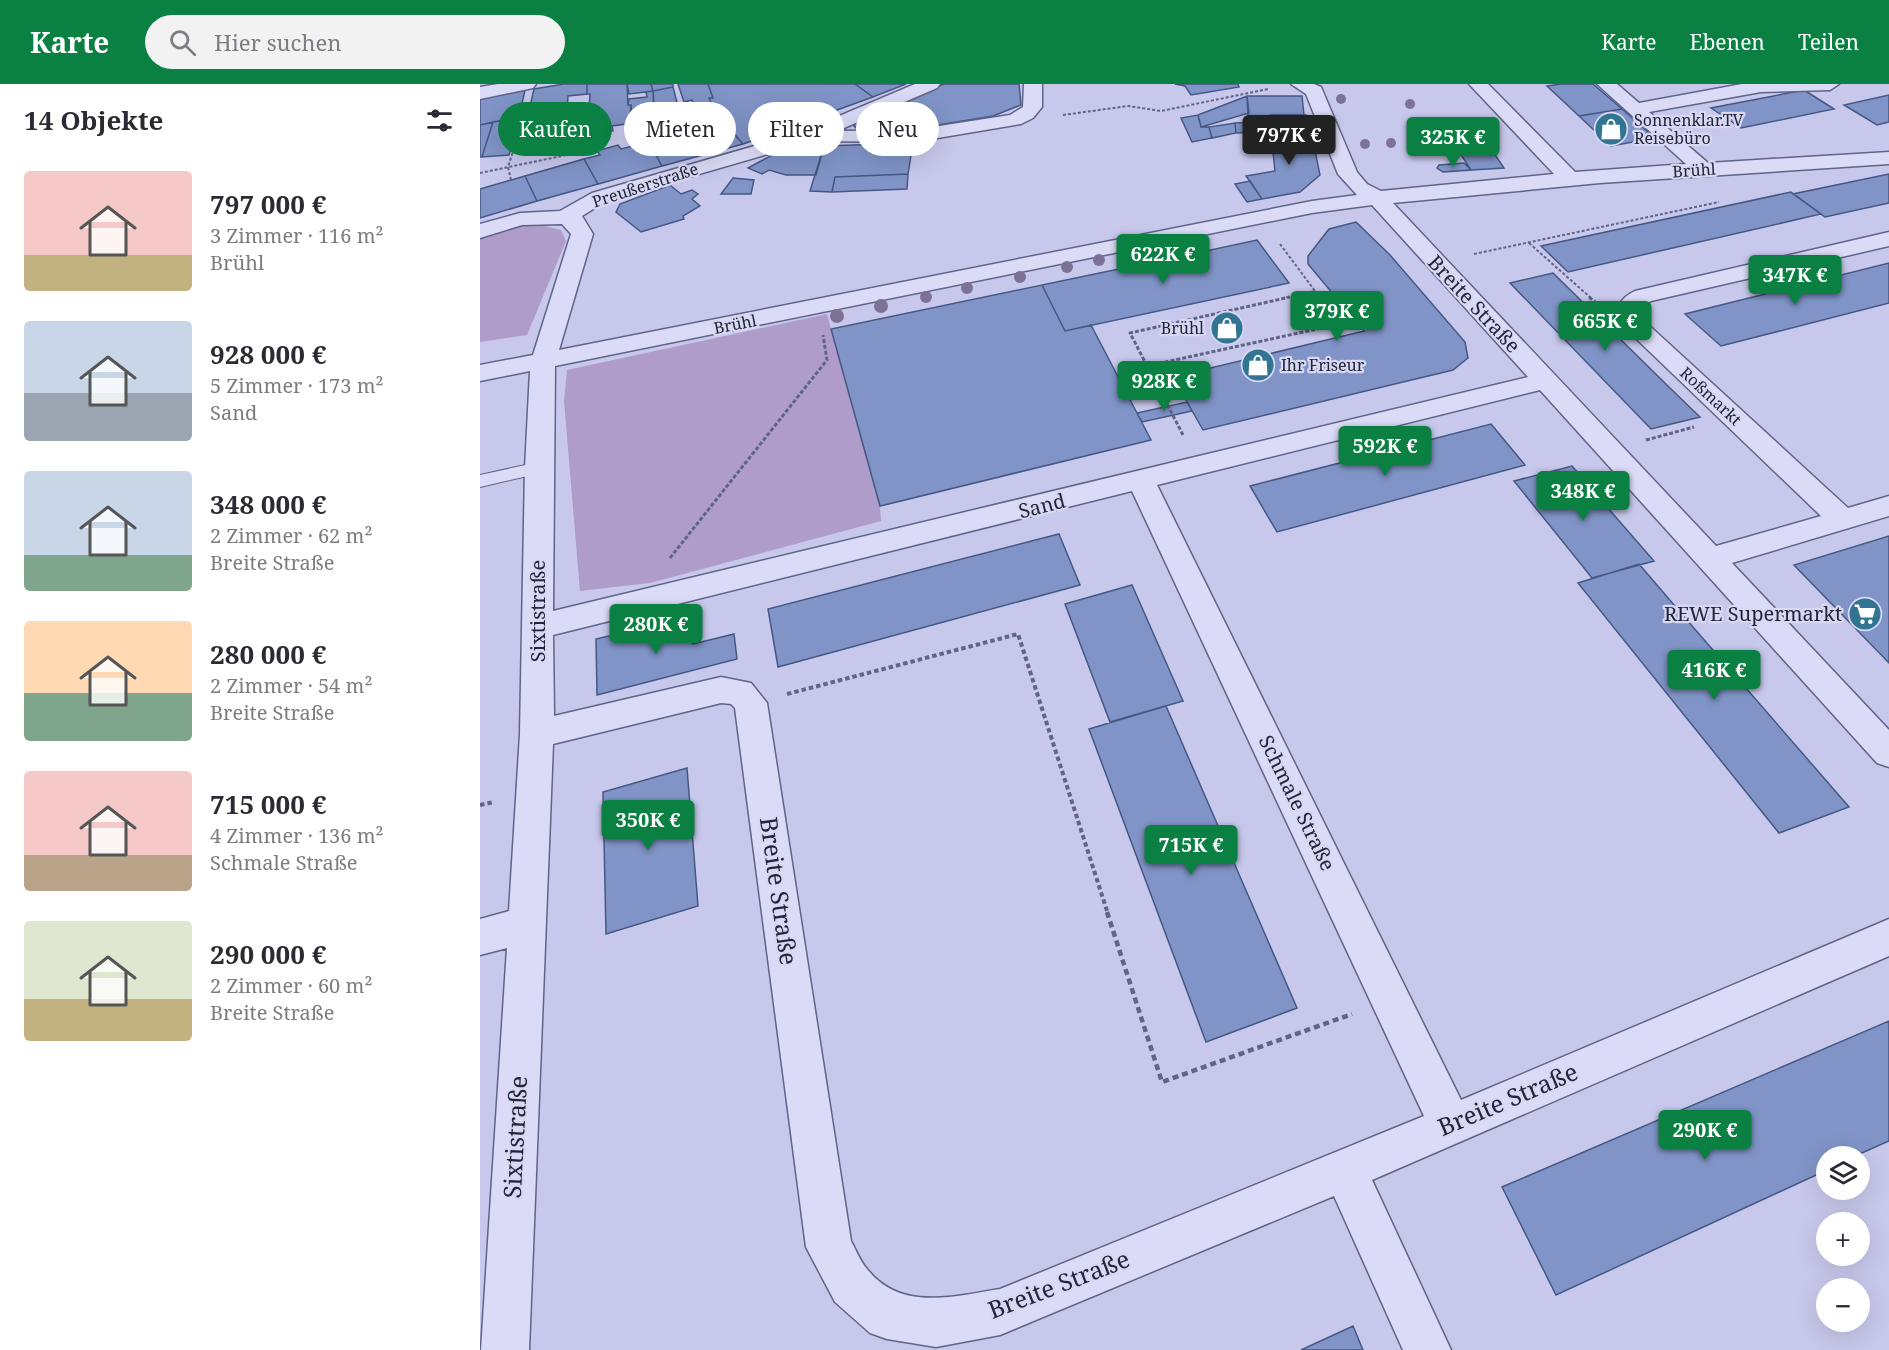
<!DOCTYPE html>
<html lang="de">
<meta charset="utf-8">
<style>
:root{--surface:#fff;--page:#f2f2f3;--text:#2b2b33;--muted:#7c7c81;--accent:#0b8043}
body{margin:0;font-family:"Noto Serif",serif;background:var(--page);color:var(--text);height:100vh;display:flex;flex-direction:column;font-size:22px;white-space:nowrap}
*{box-sizing:border-box;margin:0}
p{font-size:20px;color:var(--muted)}
.icon{flex:none;width:33px;height:33px;fill:none;stroke:currentColor;stroke-width:2;stroke-linecap:round;stroke-linejoin:round}
.map{position:relative;flex:1;overflow:hidden}
.sheet{display:flex;flex-direction:column;background:var(--surface);width:480px}
.sheet>*{flex:none}
.guide{position:absolute;left:18px;top:18px;width:570px;height:54px;display:flex;gap:12px}
.buttons{position:absolute;left:1336px;top:1062px;display:grid;gap:12px}
.buttons a{display:grid;place-items:center;width:54px;height:54px;border-radius:50%;background:var(--surface);box-shadow:0 6px 24px #0002;font-size:30px}
.price{position:absolute;translate:-50% -51px;padding:0 14px;border-radius:6px;background:var(--accent);color:#fff;font-size:20px;line-height:39px;filter:drop-shadow(0 2px 3px #0008)}
.price::after{content:'';position:absolute;left:50%;top:36px;width:18px;height:14px;margin-left:-9px;background:inherit;clip-path:polygon(0 0,100% 0,50% 100%)}
.price.active{background:#222;color:#fff}
ul{padding:0;list-style:none}
li{display:flex;align-items:center;gap:18px;height:150px;padding:0 24px}
li span{display:grid;place-items:center;flex:none;width:168px;height:120px;border-radius:6px;color:#555}
li>.icon{margin-inline-start:auto}
span .icon{width:72px;height:72px;fill:#fffc;stroke-width:1}
li b{font-size:26px}
h2{display:flex;justify-content:space-between;align-items:center;height:72px;padding:0 24px;font-size:26px}
.chip{padding:0 21px;border-radius:27px;background:var(--surface);box-shadow:0 6px 24px #0002;font-size:21px;line-height:54px}
.chip.active{background:var(--accent);color:#fff}
header{display:flex;align-items:center;gap:36px;box-sizing:border-box;height:84px;padding:0 30px;background:var(--accent);color:#fff}
header strong{font-size:28px}
nav{display:flex;gap:33px;margin-inline-start:auto;font-size:21px}
.search{width:420px;height:54px;background:var(--page);display:flex;align-items:center;gap:15px;box-sizing:border-box;padding:0 21px;border-radius:33px;color:var(--muted);font-size:22px}
main{display:flex;flex:1;min-height:0}
.map>svg:first-child{display:block}
.green{fill:#af9cca}
.building{fill:#8094c7;stroke:#455884;stroke-width:1.5}
.lines{fill:none;stroke-linecap:round;stroke-linejoin:round}
.lane-casing{stroke:#5e6587;stroke-width:2}
.street-casing{stroke:#5e6587;stroke-width:3}
.path-far3{stroke:#5e6587;stroke-width:2;stroke-dasharray:3 2;stroke-linecap:butt}
.path-far2{stroke:#5e6587;stroke-width:3;stroke-dasharray:4 2;stroke-linecap:butt}
.path-far1{stroke:#5e6587;stroke-width:4;stroke-dasharray:4.5 3;stroke-linecap:butt}
.path{stroke:#5e6587;stroke-width:4.5;stroke-dasharray:6 4;stroke-linecap:butt}
.lane{fill:#dbdbf7;fill-rule:evenodd}
.street{fill:#dbdbf7;fill-rule:evenodd}
.tree{fill:#7d7198}
.labels{text-anchor:middle;stroke-width:4.5;stroke-linejoin:round;paint-order:stroke}
.far-poi-label{font-size:16px;fill:#212638;stroke:#d8d7f4;text-anchor:start}
.far-street-label{font-size:16px;fill:#212638;stroke:#d8d7f4}
.street-label{font-size:20px;fill:#212638;stroke:#d8d7f4}
.poi-label{font-size:20px;fill:#212638;stroke:#d8d7f4;text-anchor:end}
.near-street-label{font-size:24px;fill:#212638;stroke:#d8d7f4}
</style>
<header>
<strong>Karte</strong>
<div class="search"><svg class="icon" aria-label="search" viewBox="0 0 24 24"><circle cx="10" cy="10" r="6"/><path d="M15 15l6 6"/></svg>Hier suchen</div>
<nav><a>Karte</a><a>Ebenen</a><a>Teilen</a></nav>
</header>
<main>
<section class="sheet">
<h2>14 Objekte<svg class="icon" aria-label="filters" viewBox="0 0 24 24"><path d="M4 7h16M4 17h16"/><circle cx="9" cy="7" r="2"/><circle cx="15" cy="17" r="2"/></svg></h2>
<ul>
<li><span style="background:linear-gradient(#f6c9c9 70%,#c2b280 0)"><svg class="icon" aria-label="home" viewBox="0 0 24 24"><path d="M3 11l9-7 9 7M6 9v11h12V9"/></svg></span><div><b>797 000 €</b><p>3 Zimmer · 116 m²</p><p>Brühl</p></div></li>
<li><span style="background:linear-gradient(#c9d6e8 60%,#9aa5b1 0)"><svg class="icon" aria-label="home" viewBox="0 0 24 24"><path d="M3 11l9-7 9 7M6 9v11h12V9"/></svg></span><div><b>928 000 €</b><p>5 Zimmer · 173 m²</p><p>Sand</p></div></li>
<li><span style="background:linear-gradient(#c9d6e8 70%,#7fa58c 0)"><svg class="icon" aria-label="home" viewBox="0 0 24 24"><path d="M3 11l9-7 9 7M6 9v11h12V9"/></svg></span><div><b>348 000 €</b><p>2 Zimmer · 62 m²</p><p>Breite Straße</p></div></li>
<li><span style="background:linear-gradient(#ffd9b3 60%,#7fa58c 0)"><svg class="icon" aria-label="home" viewBox="0 0 24 24"><path d="M3 11l9-7 9 7M6 9v11h12V9"/></svg></span><div><b>280 000 €</b><p>2 Zimmer · 54 m²</p><p>Breite Straße</p></div></li>
<li><span style="background:linear-gradient(#f6c9c9 70%,#b9a48a 0)"><svg class="icon" aria-label="home" viewBox="0 0 24 24"><path d="M3 11l9-7 9 7M6 9v11h12V9"/></svg></span><div><b>715 000 €</b><p>4 Zimmer · 136 m²</p><p>Schmale Straße</p></div></li>
<li><span style="background:linear-gradient(#dfe7d0 65%,#c2b280 0)"><svg class="icon" aria-label="home" viewBox="0 0 24 24"><path d="M3 11l9-7 9 7M6 9v11h12V9"/></svg></span><div><b>290 000 €</b><p>2 Zimmer · 60 m²</p><p>Breite Straße</p></div></li>
</ul>
</section>
<div class="map">
<svg width="1409" height="1266" viewBox="0 0 1409 1266">
<rect width="100%" height="100%" fill="#c8c8ec"/>
<path class="green" d="M57,140L81,146L86,157L47,251L0,258V153L38,142Z
M347,230L400,422L401,437L170,499L100,507L84,317L87,286Z"/>
<path class="building" d="M84,0H107V10L88,12L87,26L48,31L54,5Z
M107,0H147L148,21H151L153,39L132,42L133,47L107,51L110,10H107Z
M147,0H171L173,7L149,10Z
M171,0H193V3L173,7Z
M198,0H228L233,14H229L232,21L215,24L212,16L204,18Z
M228,0H375L393,13L263,60L236,29L229,14H233Z
M375,0H426L393,13Z
M464,0H539L541,21L513,32L440,44L381,48L374,42L373,39L377,35Z
M695,0H758L759,3L711,11L705,2Z
M1081,0H1113L1142,25L1099,32L1067,2Z
M193,3L200,30L174,34L173,7Z
M45,6L39,33L0,41V15Z
M1324,6L1354,25L1261,44L1231,24Z
M173,7L175,31L153,34L154,31H150L151,21H148L149,15L167,13L166,8Z
M1409,11V38L1397,41L1364,21Z
M767,12L769,29L721,43L718,31Z
M767,12H822L824,31L768,32Z
M1142,25L1175,54L1131,62L1099,32Z
M718,31L721,43H729L732,54L712,58L701,34Z
M790,31H826L831,47L791,49Z
M39,33L29,71L2,73L13,38Z
M791,37V49L780,48L778,38Z
M13,38L2,73H0V41Z
M778,38L780,48L756,49L755,39Z
M244,39L263,60L182,82L169,58Z
M755,39L756,49L732,54L729,43Z
M108,40L106,60L43,69L46,48Z
M831,47L840,91L820,108L782,115L766,92L795,87L791,49Z
M1000,48L1024,84L991,86L968,51Z
M169,58L182,82L118,100L104,75L120,71L117,67L138,61L141,65Z
M433,59L428,90L355,93L352,108L330,107L344,62Z
M344,62L336,91H306L289,86L282,90L268,84L296,69L320,64Z
M104,75L118,100L57,117L45,92Z
M984,79L991,86L963,88L957,84L959,81Z
M428,90L427,105L352,108L355,93Z
M1409,90V119L1345,133L1313,110Z
M45,92L57,117L0,134V105Z
M253,94L274,96L271,110H241Z
M770,97L782,115L767,118L755,100Z
M190,101L201,110L212,106L218,110L212,115L220,122L203,132L204,135L161,148L136,128L140,120Z
M1311,108L1341,130L1088,188L1061,162Z
M876,138L910,171L985,258L988,274L973,286L723,346L693,293L884,247L828,180V172L849,145Z
M777,156L809,199L585,247L562,201L701,172L698,167L723,162L726,167Z
M1409,179V219L1241,262L1205,230Z
M1073,189L1191,305L1220,333L1171,345L1030,199Z
M562,201L585,247L611,241L671,356L400,422L351,245Z
M693,293L698,302L648,313L644,303Z
M707,318L712,327L662,338L657,329Z
M1011,340L1045,381L797,448L770,402Z
M1092,382L1127,423L1174,477L1112,494L1034,397Z
M579,450L600,501L298,583L288,525Z
M1409,452V579L1314,481Z
M1159,480L1200,528L1369,723L1299,749L1098,499Z
M652,501L703,617L630,638L585,520Z
M210,532L213,560L254,550L257,575L117,611L116,555Z
M686,622L817,924L726,958L609,645Z
M207,684L218,822L126,850L123,708Z
M1409,937V1057L1375,1072H1347V1086L1076,1211L1022,1103Z
M873,1242L883,1266H821Z"/>
<g class="lines">
<g class="lane-casing">
<path id="lane" d="M59,378L67,384L65,388L0,403V391Z"/>
</g>
<g class="street-casing">
<path id="street" d="M18,0H56L53,4L0,15V3Z
M435,0H460L457,4L357,47L434,46L530,31L543,23L544,0H562V23L553,34L541,40L434,58L333,57L126,117L102,132L113,150L79,266L832,117L877,111L858,90L826,10L811,0H834L841,3L877,88L887,100L901,107L1074,90L989,0H1008L1095,88L1206,80L1117,0H1137L1159,19L1262,0H1359L1350,6L1281,8L1169,28L1228,79L1409,68V80L1120,99L913,119L1236,462L1341,432L1144,243C1133,227 1138,215 1155,207L1409,148V162L1171,217L1160,225L1162,235L1368,424L1409,412V432L1252,479L1409,646V683L1397,679L1060,306L677,401L981,1016L1409,835V872L892,1096L971,1266H923L854,1112L520,1251L456,1263L407,1255L390,1249L355,1218L326,1163L255,624L251,620L241,619L73,660L49,1266H1L27,864L0,871V835L29,827L40,650L45,384L50,287L0,297V281L53,271L91,150L82,140L42,141L0,154V140L40,129L80,127L112,109L319,49ZM892,121L1048,293L73,527L75,282L832,129ZM652,407L944,1032L520,1205C474,1212 421,1228 387,1185C380,1177 376,1166 371,1157L287,619L271,599L241,593L74,632L73,551Z"/>
</g>
<path class="path-far3" d="M583,31L648,22L681,27L788,5
M0,89L96,69
M31,96L28,83L45,30
M1049,159L1111,214
M800,160L835,207L803,214
M994,170L1239,118
M835,207L840,214"/>
<path class="path-far2" d="M1109,213L1115,218
M667,282L860,240L839,213
M703,351L650,249L810,213
M1166,356L1214,343
M190,474L347,276L343,251"/>
<path class="path-far1" d="M307,610L538,550L628,830
M0,721L14,718"/>
<path class="path" d="M627,828L682,998L872,930"/>
<use href="#lane" class="lane"/>
<use href="#street" class="street"/>
</g>
<g class="tree">
<circle cx="861" cy="15" r="5"/>
<circle cx="930" cy="20" r="5"/>
<circle cx="936" cy="57" r="5"/>
<circle cx="911" cy="59" r="5"/>
<circle cx="885" cy="60" r="5"/>
<circle cx="619" cy="176" r="6"/>
<circle cx="587" cy="183" r="6"/>
<circle cx="540" cy="193" r="6"/>
<circle cx="487" cy="204" r="6"/>
<circle cx="446" cy="213" r="6"/>
<circle cx="401" cy="222" r="7"/>
<circle cx="357" cy="232" r="7"/>
</g>
<defs>
<g id="shop-disc" transform="scale(1.725)"><circle r="9.5" fill="#327592" stroke="#d8d7f4"/><path d="M-5-2.5h2.3a2.7 3.5 0 0 1 5.4 0H5L5.5 6h-11ZM-1.5-2.5h3a1.5 2.3 0 0 0-3 0Z" fill="#fff"/></g>
<g id="supermarket-disc" transform="scale(1.725)"><circle r="9.5" fill="#327592" stroke="#d8d7f4"/><path d="M-6-5.5h2.5l.6 2H6L4.5 2H-2.5L-4.4-4H-6ZM-1.5 3.2a1.3 1.3 0 1 0 .1 0ZM3 3.2a1.3 1.3 0 1 0 .1 0Z" fill="#fff"/></g>
</defs>
<g fill-rule="evenodd">
<use href="#shop-disc" x="1131" y="45"/>
<use href="#shop-disc" x="747" y="244"/>
<use href="#shop-disc" x="778" y="281"/>
<use href="#supermarket-disc" x="1385" y="530"/>
</g>
<g class="labels">
<g class="far-poi-label">
<text x="1154" y="42">Sonnenklar.TV<tspan x="1154" dy="18">Reisebüro</tspan></text>
<text x="724" y="250" text-anchor="end">Brühl</text>
<text x="801" y="287">Ihr Friseur</text>
</g>
<g class="far-street-label">
<text transform="translate(1214 86) rotate(-4)" y="6">Brühl</text>
<text transform="translate(165 101) rotate(-18)" y="6">Preußerstraße</text>
<text transform="translate(255 240) rotate(-11)" y="6">Brühl</text>
<text transform="translate(1231 312) rotate(43)" y="6">Roßmarkt</text>
</g>
<g class="street-label">
<text transform="translate(994 220) rotate(47)" y="7">Breite Straße</text>
<text transform="translate(562 422) rotate(-14)" y="7">Sand</text>
<text transform="translate(58 527) rotate(-90)" y="7">Sixtistraße</text>
<text transform="translate(817 719) rotate(64)" y="7">Schmale Straße</text>
</g>
<g class="poi-label">
<text x="1362" y="537">REWE Supermarkt</text>
</g>
<g class="near-street-label">
<text transform="translate(298 807) rotate(82)" y="8">Breite Straße</text>
<text transform="translate(1028 1016) rotate(-23)" y="8">Breite Straße</text>
<text transform="translate(36 1053) rotate(-87)" y="8">Sixtistraße</text>
<text transform="translate(579 1201) rotate(-21)" y="8">Breite Straße</text>
</g>
</g>
</svg>
<div class="buttons">
<a><svg class="icon" aria-label="layers" viewBox="0 0 24 24"><path d="M12 4l9 5-9 5-9-5zM3 14l9 5 9-5"/></svg></a>
<a>+</a>
<a>−</a>
</div>
<b class="price active" style="left:809px;top:82px">797K €</b>
<b class="price" style="left:973px;top:84px">325K €</b>
<b class="price" style="left:683px;top:201px">622K €</b>
<b class="price" style="left:1315px;top:222px">347K €</b>
<b class="price" style="left:857px;top:258px">379K €</b>
<b class="price" style="left:1125px;top:268px">665K €</b>
<b class="price" style="left:684px;top:328px">928K €</b>
<b class="price" style="left:905px;top:393px">592K €</b>
<b class="price" style="left:1103px;top:438px">348K €</b>
<b class="price" style="left:176px;top:571px">280K €</b>
<b class="price" style="left:1234px;top:617px">416K €</b>
<b class="price" style="left:168px;top:767px">350K €</b>
<b class="price" style="left:711px;top:792px">715K €</b>
<b class="price" style="left:1225px;top:1077px">290K €</b>
<div class="guide">
<a class="chip active">Kaufen</a>
<a class="chip">Mieten</a>
<a class="chip">Filter</a>
<a class="chip">Neu</a>
</div>
</div>
</main>
